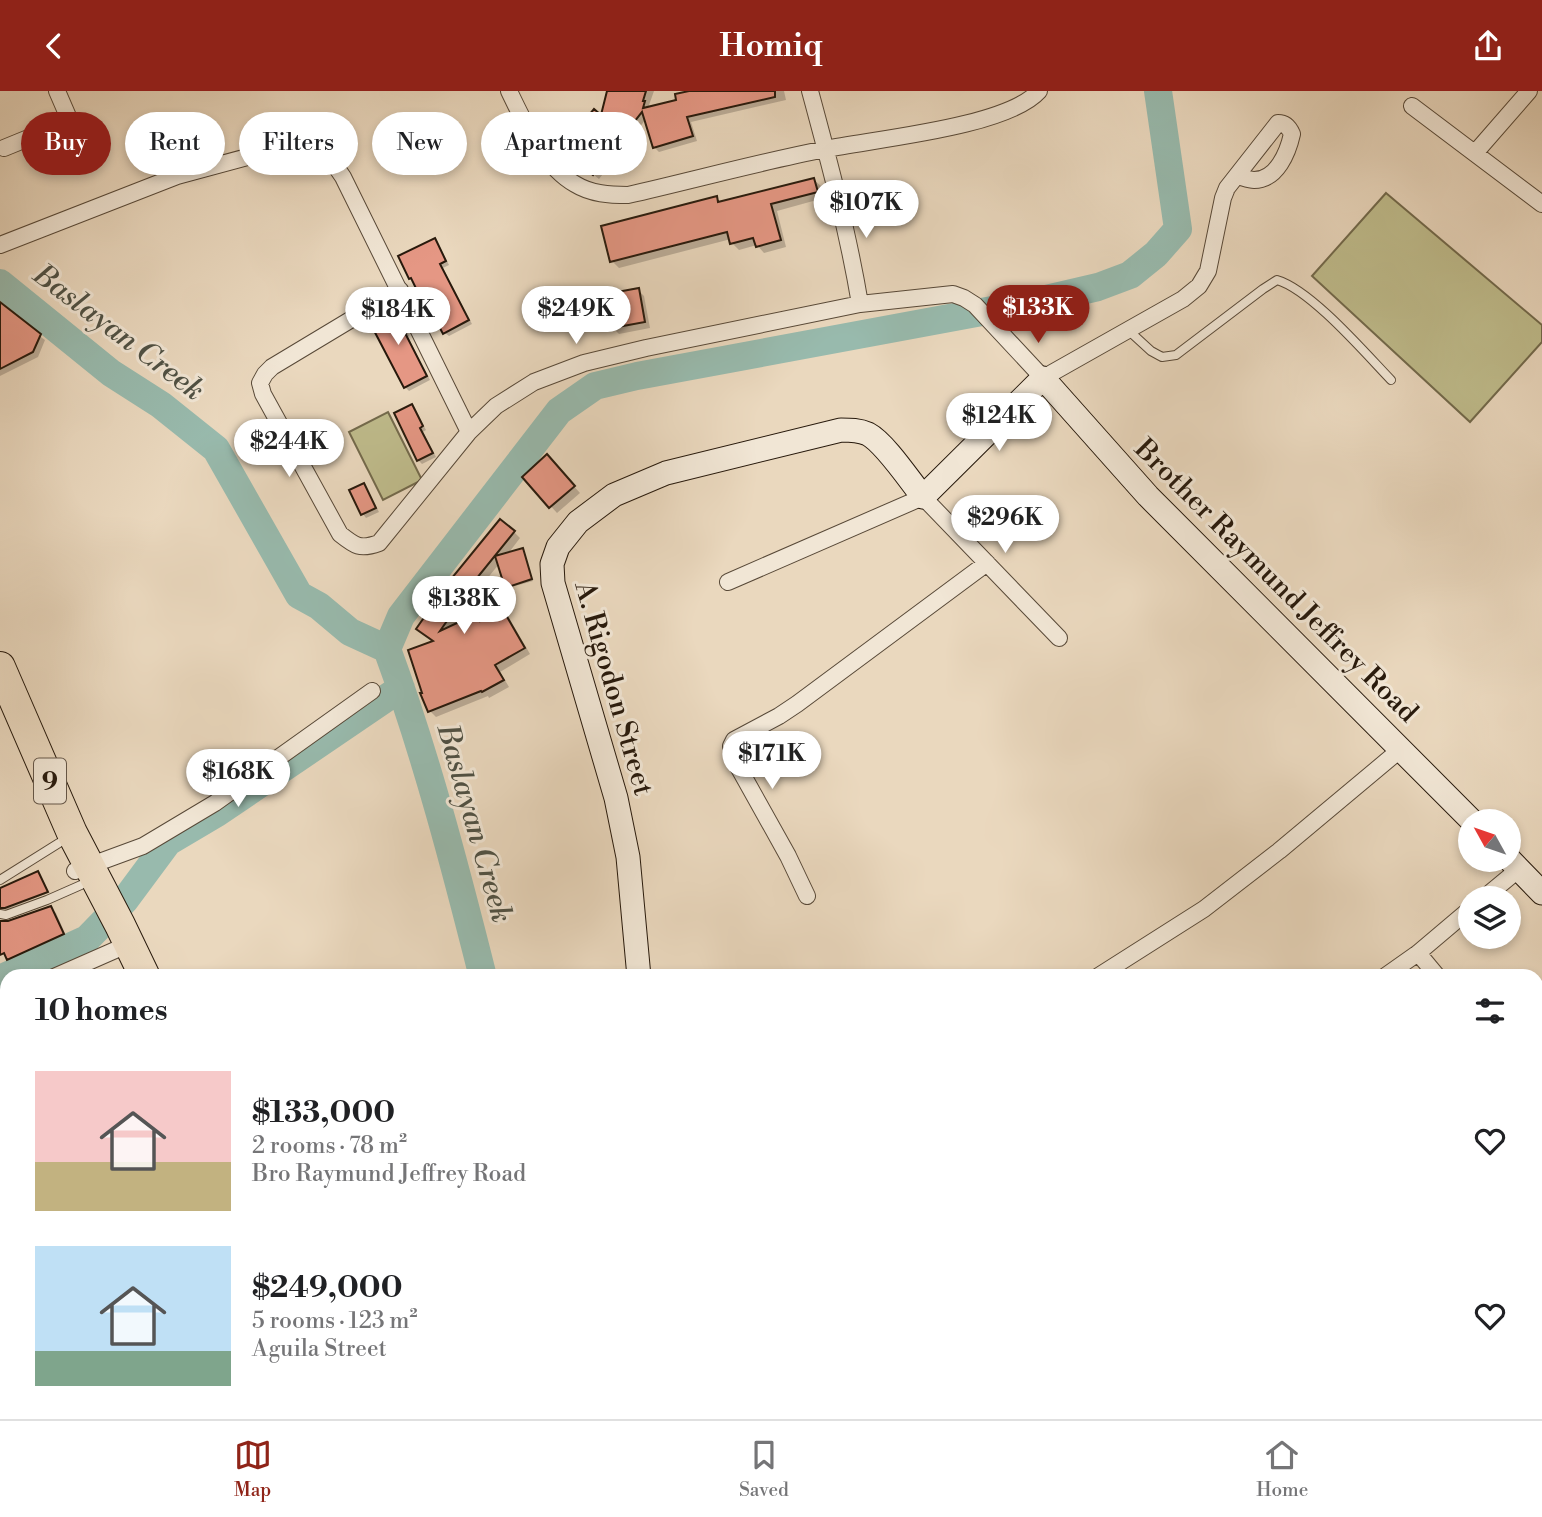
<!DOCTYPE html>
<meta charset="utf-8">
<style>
:root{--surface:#fff;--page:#f6f6f6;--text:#202124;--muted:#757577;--line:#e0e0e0;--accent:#8f2418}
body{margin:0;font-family:"Libre Bodoni",serif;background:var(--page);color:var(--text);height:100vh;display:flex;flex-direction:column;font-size:26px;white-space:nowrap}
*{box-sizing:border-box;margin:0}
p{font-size:23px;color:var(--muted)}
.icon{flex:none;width:38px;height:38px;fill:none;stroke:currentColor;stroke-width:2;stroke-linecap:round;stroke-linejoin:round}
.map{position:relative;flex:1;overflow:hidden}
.drawer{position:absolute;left:0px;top:878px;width:1544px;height:450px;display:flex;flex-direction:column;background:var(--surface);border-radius:21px 21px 0 0;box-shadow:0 4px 10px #0003}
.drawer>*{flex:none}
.top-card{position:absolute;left:21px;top:21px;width:700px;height:63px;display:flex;gap:14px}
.needle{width:46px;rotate:310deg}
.controls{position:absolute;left:1458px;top:718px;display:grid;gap:14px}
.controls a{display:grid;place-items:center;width:63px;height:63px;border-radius:50%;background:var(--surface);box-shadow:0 4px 10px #0003;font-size:35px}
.price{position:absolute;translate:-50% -60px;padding:0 16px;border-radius:24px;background:#fff;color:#222;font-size:23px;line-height:46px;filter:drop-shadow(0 2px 4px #0008)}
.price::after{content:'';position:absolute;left:50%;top:42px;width:21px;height:16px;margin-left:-10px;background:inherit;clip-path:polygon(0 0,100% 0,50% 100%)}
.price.selected{background:var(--accent);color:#fff}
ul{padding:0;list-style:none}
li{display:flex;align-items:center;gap:21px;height:175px;padding:0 35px}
li span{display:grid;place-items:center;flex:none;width:196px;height:140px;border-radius:0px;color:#555}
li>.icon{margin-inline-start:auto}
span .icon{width:84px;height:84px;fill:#fffc;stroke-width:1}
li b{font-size:30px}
h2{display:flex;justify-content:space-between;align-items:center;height:84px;padding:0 35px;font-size:30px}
.tag{padding:0 24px;border-radius:32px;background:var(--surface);box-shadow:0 4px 10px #0003;font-size:24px;line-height:63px}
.tag.selected{background:var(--accent);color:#fff}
header{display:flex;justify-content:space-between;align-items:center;height:91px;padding:0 35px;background:var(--accent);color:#fff;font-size:32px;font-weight:600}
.menu{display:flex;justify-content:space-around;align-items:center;height:98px;border-top:2px solid var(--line);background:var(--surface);font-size:19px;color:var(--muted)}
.menu a{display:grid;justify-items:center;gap:4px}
.menu .selected{color:var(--accent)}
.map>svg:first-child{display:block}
.green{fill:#bfbc8c;stroke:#736a4c;stroke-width:2}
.shadow{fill:#0003}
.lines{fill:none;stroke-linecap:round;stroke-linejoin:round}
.river{stroke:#98baad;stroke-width:28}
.building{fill:#e59784;stroke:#27190c;stroke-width:2}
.lane-casing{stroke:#584938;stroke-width:10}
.street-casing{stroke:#584938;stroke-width:18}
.secondary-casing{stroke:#27190c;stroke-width:25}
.highway-casing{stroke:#27190c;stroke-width:32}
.lane{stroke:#f1e6d5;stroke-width:8}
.street{stroke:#f1e6d5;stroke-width:16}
.secondary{stroke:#f1e6d5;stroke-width:23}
.highway{stroke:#ead8be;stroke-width:30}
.labels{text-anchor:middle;stroke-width:6;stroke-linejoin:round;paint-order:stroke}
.shield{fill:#f1e6d5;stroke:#645648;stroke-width:2}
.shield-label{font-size:26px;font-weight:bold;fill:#27190c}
.street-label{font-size:28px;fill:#27190c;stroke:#f1e6d5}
.water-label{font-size:30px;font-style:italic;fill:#4f5144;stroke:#f1e6d5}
</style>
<header><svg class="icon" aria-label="back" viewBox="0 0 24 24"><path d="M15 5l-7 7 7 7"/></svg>Homiq<svg class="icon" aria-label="share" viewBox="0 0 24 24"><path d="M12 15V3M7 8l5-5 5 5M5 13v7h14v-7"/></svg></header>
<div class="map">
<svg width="1542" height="1328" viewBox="0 0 1542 1328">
<rect width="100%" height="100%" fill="#ead8be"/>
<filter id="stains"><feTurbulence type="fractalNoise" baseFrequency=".00286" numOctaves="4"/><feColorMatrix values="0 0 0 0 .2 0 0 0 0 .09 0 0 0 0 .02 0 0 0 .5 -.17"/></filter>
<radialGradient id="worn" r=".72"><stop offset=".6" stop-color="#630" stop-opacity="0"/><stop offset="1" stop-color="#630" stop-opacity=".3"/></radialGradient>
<path class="green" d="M1386,102L1542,234V251L1470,331L1312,185Z
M388,321L422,389L383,409L349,341Z"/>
<path class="shadow" d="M610,0H654L648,17L678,10L697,0H784L786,9L691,31L697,50L659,61L654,56L646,28L599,88L568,63L602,27Z
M814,89L821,95L824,107L777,120L786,156L764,162L757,154L739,159L732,152L731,148L619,177L612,170L716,107L721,112Z
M434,149L438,152L449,174L443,177L472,233L449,245L445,242L434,221L432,222L428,219L415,191L411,187L400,166Z
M638,199L644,205L650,237L619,243L613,237Z
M0,217L45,249L38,266L0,285Z
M394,217L397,221L409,245L408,246L430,289L409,300L405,296Z
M411,315L415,319L426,339L423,341L436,366L422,373L418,369Z
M553,372L580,402L557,422L524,386Z
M363,394L367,398L379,421L366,427L363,423L351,400Z
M514,441L520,447L507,464L523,460L533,490L508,497L499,473L469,510L470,511L453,536L476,525L482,531L502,519L508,525L530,563L500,581L509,596L489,607L488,605L436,626L430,620L435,551L424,544Z
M39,783L48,802L8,818H0V799Z
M50,817L56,822L68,849L15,874L9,868L0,850V831L8,832Z
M7,924V996L0,1000V927Z
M311,1321H352L353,1328H312Z"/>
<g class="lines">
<path class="river" d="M0,192L111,282L161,314L216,358L299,504L319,515L350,541L387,558
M483,886C455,775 426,664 387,558L401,525L559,320L595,295L637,285L1025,213L1098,196L1130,184L1156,163L1178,138L1158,0
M0,888L87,848L125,809L168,751L217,722L401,597
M504,1321L505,1328"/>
</g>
<path class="building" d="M607,0H646L643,10H645L643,17L676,9L675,3L689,0H775V6L687,26L693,45L653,57L642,21L593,84L561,58L594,18L601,24Z
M814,87L818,101L771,113L781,149L756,156L753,147L730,153L727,141L610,171L601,135L717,105L718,111Z
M435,147L446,170L440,173L469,229L443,243L430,218L427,220L411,187L409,188L398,165Z
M639,197L645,231L612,237L606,203Z
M0,211L41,243L33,261L0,278Z
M394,215L407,241L405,242L427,285L404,297L369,230Z
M412,313L423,335L420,337L433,362L417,370L394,322Z
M547,363L575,395L549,417L522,386Z
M364,392L376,417L361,424L349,399Z
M500,428L515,440L464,503L465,504L440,540L476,523L480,530L502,517L525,557L495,574L504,589L482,601L481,600L428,621L420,602H422L408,559L433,550L416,538L451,488Z
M523,457L532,488L505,497L495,465Z
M38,780L48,801L5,817H0V797Z
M51,815L64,843L7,869L4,862L0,864V830H8Z"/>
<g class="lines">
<g class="lane-casing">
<path id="lane" d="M1127,238L1151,260L1162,266L1176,264L1263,198L1277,189C1311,199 1365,262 1391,289
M0,789L59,752
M0,823L6,824L47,809L81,794"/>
</g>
<g class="street-casing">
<path id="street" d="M509,0C524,31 544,76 575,93C591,103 610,104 628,104C694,89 759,71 826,58C875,48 1007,36 1039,0
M810,0C829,70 848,141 860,213L953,203L964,207L975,214L1043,287L1183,208L1199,195L1208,180L1223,107L1227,97L1278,32C1285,32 1289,36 1292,43C1288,61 1277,89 1254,89C1249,89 1242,86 1237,85
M1412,15L1542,113
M4,57L70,30L57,0
M1475,62L1529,0
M0,154L177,85L303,51L316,54L330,67L343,86L469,341
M400,199L272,276L265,283L260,292L263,303L340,443C355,455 360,459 379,452L469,341L496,315L534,291L584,272L646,257L860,213
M728,491L923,406L1059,547
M75,780L143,755L215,712L372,600
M807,805L788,765L735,670L731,655L734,649L779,625L797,613L987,472
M1484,807L1519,778
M1418,862L1438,886
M54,886L129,853
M1097,886L1204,818L1279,760L1401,658
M1384,886L1418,862L1470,818
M0,909L7,906
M1536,996L1542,1001
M974,1321L975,1328
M1286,1321L1287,1328
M1409,1321L1410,1328
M1530,1321L1533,1328
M839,1328L845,1321"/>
</g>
<g class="secondary-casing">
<path id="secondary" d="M1508,767L1542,802
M639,886L628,766L616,707L553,492L552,473L558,456L578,431L614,404L666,382L841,339C850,339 859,339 868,343C885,352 910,390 923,406L1043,287L1148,405L1472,730
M667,1321V1328
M183,1328L211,1321"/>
</g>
<g class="highway-casing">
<path id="highway" d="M0,576L72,742L120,834L145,886
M281,1321L283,1328"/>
</g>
<use href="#lane" class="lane"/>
<use href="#street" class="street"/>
<use href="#secondary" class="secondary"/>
<use href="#highway" class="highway"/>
</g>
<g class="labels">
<rect class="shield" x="34" y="667.5" width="32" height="45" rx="5"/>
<g class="shield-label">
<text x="50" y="699">9</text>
</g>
<g class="street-label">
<text transform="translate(1277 489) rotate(45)" y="10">Brother Raymund Jeffrey Road</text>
<text transform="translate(615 597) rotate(74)" y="10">A. Rigodon Street</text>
</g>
<g class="water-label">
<text transform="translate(119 241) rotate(37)" y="10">Baslayan Creek</text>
<text transform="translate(475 732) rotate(74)" y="10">Baslayan Creek</text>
</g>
</g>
<rect width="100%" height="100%" filter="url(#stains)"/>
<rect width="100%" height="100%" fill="url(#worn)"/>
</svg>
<div class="controls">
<a><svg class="needle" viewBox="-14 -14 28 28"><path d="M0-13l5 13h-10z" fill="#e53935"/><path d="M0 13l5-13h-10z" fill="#757577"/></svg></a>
<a><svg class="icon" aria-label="layers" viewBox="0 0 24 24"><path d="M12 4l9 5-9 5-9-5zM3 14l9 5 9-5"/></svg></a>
</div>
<b class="price" style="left:866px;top:149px">$107K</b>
<b class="price selected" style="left:1038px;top:254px">$133K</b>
<b class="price" style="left:576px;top:255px">$249K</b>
<b class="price" style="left:398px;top:256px">$184K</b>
<b class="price" style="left:999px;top:362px">$124K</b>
<b class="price" style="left:289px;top:388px">$244K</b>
<b class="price" style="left:1005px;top:464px">$296K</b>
<b class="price" style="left:464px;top:545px">$138K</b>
<b class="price" style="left:772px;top:700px">$171K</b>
<b class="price" style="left:238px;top:718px">$168K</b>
<div class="top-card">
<a class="tag selected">Buy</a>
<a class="tag">Rent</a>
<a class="tag">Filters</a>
<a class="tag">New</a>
<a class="tag">Apartment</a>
</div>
<section class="drawer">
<h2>10 homes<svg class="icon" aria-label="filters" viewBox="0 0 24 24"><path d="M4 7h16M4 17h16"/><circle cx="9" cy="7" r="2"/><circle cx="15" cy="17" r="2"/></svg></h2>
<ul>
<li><span style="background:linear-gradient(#f6c9c9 65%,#c2b280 0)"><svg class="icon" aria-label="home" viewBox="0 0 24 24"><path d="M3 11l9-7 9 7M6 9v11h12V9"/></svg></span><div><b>$133,000</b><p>2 rooms · 78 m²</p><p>Bro Raymund Jeffrey Road</p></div><svg class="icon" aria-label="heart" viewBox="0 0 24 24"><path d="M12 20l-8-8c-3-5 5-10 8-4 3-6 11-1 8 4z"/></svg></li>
<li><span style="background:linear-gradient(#bfe0f5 75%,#7fa58c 0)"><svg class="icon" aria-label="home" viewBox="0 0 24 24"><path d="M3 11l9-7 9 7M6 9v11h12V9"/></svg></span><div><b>$249,000</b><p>5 rooms · 123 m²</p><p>Aguila Street</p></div><svg class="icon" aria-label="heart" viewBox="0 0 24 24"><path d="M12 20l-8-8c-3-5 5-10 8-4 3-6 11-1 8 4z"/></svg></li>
</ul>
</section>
</div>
<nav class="menu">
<a class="selected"><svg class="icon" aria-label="map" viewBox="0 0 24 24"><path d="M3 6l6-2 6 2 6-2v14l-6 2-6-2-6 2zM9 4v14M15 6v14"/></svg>Map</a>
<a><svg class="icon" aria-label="saved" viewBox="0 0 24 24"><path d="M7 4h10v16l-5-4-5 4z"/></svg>Saved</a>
<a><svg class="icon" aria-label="home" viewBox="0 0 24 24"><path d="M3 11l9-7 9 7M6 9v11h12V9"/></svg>Home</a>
</nav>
